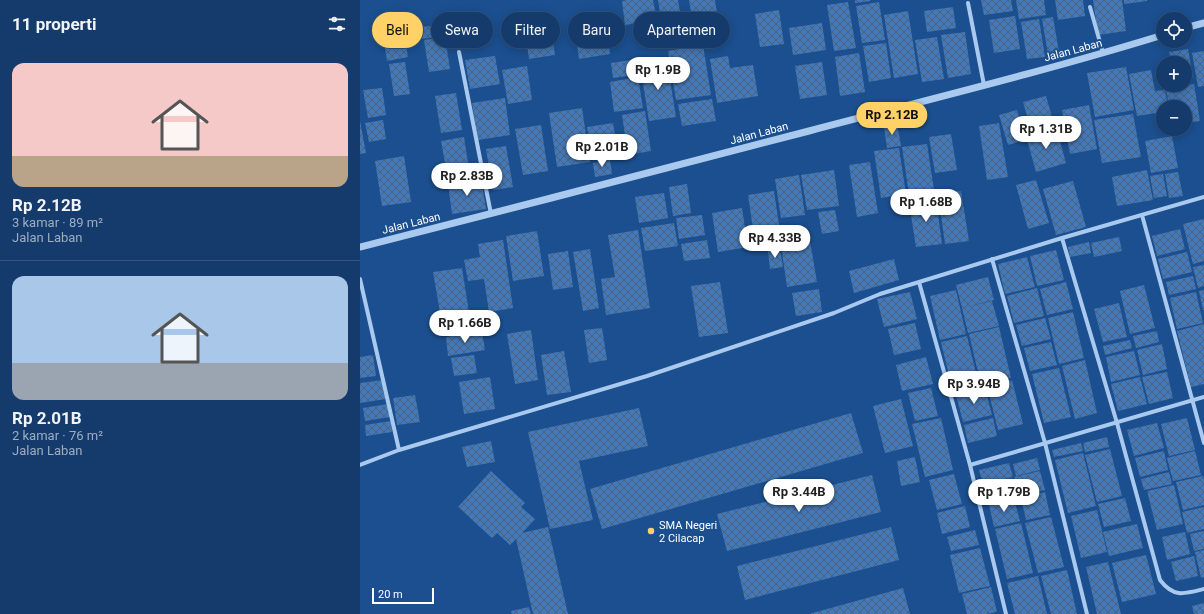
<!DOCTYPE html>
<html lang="id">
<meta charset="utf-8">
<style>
:root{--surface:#143b6b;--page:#1d4271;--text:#f1f3f6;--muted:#9dadc1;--line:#33557e;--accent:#ffd166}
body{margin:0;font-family:Roboto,sans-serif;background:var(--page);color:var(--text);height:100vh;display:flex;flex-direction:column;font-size:15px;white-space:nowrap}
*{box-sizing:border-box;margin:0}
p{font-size:13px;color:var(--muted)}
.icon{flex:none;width:22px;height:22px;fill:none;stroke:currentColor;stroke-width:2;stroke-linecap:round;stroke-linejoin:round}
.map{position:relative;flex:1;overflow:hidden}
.side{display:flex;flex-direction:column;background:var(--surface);width:360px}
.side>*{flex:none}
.hud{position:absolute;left:12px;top:12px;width:380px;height:36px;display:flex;gap:8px}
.controls{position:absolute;left:796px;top:12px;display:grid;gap:8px}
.controls a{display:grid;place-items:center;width:36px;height:36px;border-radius:50%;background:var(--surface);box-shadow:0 2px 10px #0003,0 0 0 1px var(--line);font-size:20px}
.scale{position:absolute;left:12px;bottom:10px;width:62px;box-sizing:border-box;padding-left:4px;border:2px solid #fff;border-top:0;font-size:11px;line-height:14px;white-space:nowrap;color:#fff;-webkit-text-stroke:3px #1b4f8f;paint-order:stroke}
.price{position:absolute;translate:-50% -34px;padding:0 9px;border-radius:14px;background:#fff;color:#222;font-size:13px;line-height:26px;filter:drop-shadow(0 1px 2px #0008)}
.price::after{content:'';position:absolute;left:50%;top:24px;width:12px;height:9px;margin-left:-6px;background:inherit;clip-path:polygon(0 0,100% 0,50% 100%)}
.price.current{background:var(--accent);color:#111}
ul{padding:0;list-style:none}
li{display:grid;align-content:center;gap:8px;height:212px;padding:0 12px}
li+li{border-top:1px solid var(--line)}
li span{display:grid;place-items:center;height:124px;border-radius:12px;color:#555}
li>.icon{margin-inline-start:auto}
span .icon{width:72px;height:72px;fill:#fffc;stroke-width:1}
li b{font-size:17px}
h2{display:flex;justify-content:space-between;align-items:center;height:48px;padding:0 12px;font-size:17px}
.tag{padding:0 14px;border-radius:18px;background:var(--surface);box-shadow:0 2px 10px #0003,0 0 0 1px var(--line);font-size:14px;line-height:36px}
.tag.current{background:var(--accent);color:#111}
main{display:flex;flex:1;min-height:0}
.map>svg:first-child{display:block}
.building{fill:url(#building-cross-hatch)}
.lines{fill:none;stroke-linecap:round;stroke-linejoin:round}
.minor{stroke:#a9c9ee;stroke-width:4}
.tertiary{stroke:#a9c9ee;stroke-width:7}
.poi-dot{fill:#ffd166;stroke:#1b4f8f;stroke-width:1.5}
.labels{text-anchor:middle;stroke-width:4;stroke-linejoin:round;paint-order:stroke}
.street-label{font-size:11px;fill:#fff;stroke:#1b4f8f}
.poi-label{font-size:11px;fill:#fff;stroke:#1b4f8f;text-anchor:start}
</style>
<main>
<section class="side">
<h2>11 properti<svg class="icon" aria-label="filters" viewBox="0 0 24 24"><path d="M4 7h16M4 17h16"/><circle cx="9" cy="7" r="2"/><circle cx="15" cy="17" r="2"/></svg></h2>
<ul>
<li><span style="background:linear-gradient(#f6c9c9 75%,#b9a48a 0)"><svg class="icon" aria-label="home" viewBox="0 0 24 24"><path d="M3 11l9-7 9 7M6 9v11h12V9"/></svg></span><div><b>Rp 2.12B</b><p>3 kamar · 89 m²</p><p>Jalan Laban</p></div></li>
<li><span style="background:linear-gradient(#a9c7e8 70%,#9aa5b1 0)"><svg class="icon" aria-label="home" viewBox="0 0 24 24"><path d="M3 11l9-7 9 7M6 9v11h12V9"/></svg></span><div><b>Rp 2.01B</b><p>2 kamar · 76 m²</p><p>Jalan Laban</p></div></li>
</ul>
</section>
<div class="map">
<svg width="844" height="614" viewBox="0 0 844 614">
<defs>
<pattern id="building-cross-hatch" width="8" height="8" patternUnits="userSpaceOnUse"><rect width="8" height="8" fill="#4478b7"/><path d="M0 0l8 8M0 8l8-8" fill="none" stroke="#486282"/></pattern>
</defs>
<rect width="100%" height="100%" fill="#1b4f8f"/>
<path class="building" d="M267,0H293L297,20L265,25L262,1Z
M298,0H318L324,36L304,39Z
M329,0H355L360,33L335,37Z
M495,0H510V1L495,3Z
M621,0H651L653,11L624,15Z
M656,0H684L686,15L659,19Z
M695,0H723L725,16L698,20Z
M733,0H762L766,31L738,35Z
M764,0H787V1L764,4Z
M488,2L496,48L474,51L467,5Z
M519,2L525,40L502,43L496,6Z
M593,7L596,28L567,32L564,11Z
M419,10L424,44L400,47L395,14Z
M548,11L558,74L534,78L524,15Z
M189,12L195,55L169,59L163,16Z
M655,16L660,49L634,53L629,20Z
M693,17L699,52L688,54L682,19Z
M679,19L685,57L667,59L661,22Z
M462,23L466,50L433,55L429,28Z
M81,25L82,36L62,39L60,27Z
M246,28L250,54L219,59L215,32Z
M605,32L611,74L588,78L581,35Z
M85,37L90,69L69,72L64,40Z
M577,37L584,79L562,82L555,40Z
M526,43L531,78L509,82L503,46Z
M46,45L48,57L27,61L25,48Z
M343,45L351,95L316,100L308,51Z
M828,49L833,77L825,78V63H811L809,52Z
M844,51V86L838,87L832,53Z
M499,53L505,92L480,96L475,57Z
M135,56L140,84L110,89L105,60Z
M368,56L370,68L393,65L398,96L357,103L350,59Z
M272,60L274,75L253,78L251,63Z
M307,61L316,117L289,121L280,65Z
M45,62L50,94L34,96L29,64Z
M462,62L467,95L440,99L435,66Z
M167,66L172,100L148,104L142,70Z
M766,67L774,110L735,117L727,73Z
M791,70L795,91L805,90L808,107H803V112L777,116L769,74Z
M278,77L283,108L254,112L250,82Z
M834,84L840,121L825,123V107H809L806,89Z
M22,88L26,115L8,118L3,90Z
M96,93L102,130L81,133L75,96Z
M686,96L694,124L671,130L663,102Z
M145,98L150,135L118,140L112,103Z
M352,99L356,121L322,126L318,104Z
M729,105L737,149L710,154L702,110Z
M222,108L230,162L197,167L189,113Z
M657,110L665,140L648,145L639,115Z
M285,111L291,151L268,155L262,115Z
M773,114L781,157L742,163L734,120Z
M23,120L26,139L9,142L5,123Z
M0,121L6,153L0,154Z
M253,123L258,155L232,159L227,127Z
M639,123L648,177L627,180L619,126Z
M537,124L541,146L527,148L524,127Z
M181,125L188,171L163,175L155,129Z
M696,127L706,163L676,172L666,136Z
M591,134L597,170L575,173L569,137Z
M812,136L818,168L791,173L785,141Z
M104,137L110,176L88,179L81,141Z
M567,144L574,190L549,194L542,147Z
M146,146L153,187L133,190L126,149Z
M539,148L546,194L521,198L514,151Z
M44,156L51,202L22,206L15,161Z
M250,160L252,174L235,177L233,163Z
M510,162L518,213L497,217L489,165Z
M474,170L479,206L447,210L441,175Z
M787,170L793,200L757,206L752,177Z
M818,172L823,196L809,198L805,174Z
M803,174L807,196L794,198L790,176Z
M439,175L445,215L421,218L415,179Z
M121,179L126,209L92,214L88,184Z
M676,180L689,223L668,229L656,185Z
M713,181L726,227L696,235L683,189Z
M327,184L331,213L313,216L309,187Z
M414,191L419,225L393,229L388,195Z
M601,191L609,241L585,244L578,194Z
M304,193L308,218L279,223L275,197Z
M576,199L582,244L556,247L549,203Z
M382,208L388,247L358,252L352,213Z
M475,210L479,231L462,234L458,212Z
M342,215L345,235L319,239L316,218Z
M844,219V261L833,264L823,224Z
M314,223L318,246L285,251L281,228Z
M820,229L825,249L797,256L792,236Z
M278,230L290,308L246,315L241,279L255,277L248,235Z
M177,231L184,276L153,281L146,236Z
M759,237L762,251L734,257L731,243Z
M143,240L153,308L129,312L124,279L108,281L104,260L120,257L118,244Z
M347,240L350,258L324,261L321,244Z
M450,241L457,282L427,287L421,245Z
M729,242L731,253L710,257L708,247Z
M230,249L239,308L223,311L213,252Z
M420,249L423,267L410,269L408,251Z
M696,250L704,280L677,286L670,256Z
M208,251L213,287L193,290L188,254Z
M827,252L832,272L803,279L798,259Z
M667,257L675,287L645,294L638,264Z
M534,259L539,280L494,293L489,271Z
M844,265V286L838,288L833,267Z
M102,268L110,319L82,324L73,272Z
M833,276L836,289L809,295L806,282Z
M628,277L634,300L602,308L596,285Z
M360,282L368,333L339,337L331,286Z
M706,282L713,309L687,315L680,289Z
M784,285L795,328L770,334L760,291Z
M677,288L684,316L654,323L647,296Z
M459,289L462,312L436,316L432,293Z
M596,290L606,334L580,340L570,296Z
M844,290V310H843L839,291Z
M550,292L557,319L524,327L517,299Z
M836,292L843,323L817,329L810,298Z
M632,301L639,326L608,333L602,308Z
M759,303L767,337L743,342L734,309Z
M713,312L724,358L699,364L688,318Z
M685,318L691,339L662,346L656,325Z
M555,323L561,349L534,355L528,329Z
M844,324V384L831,387L817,331Z
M639,327L651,378L621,385L609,334Z
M242,328L247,360L229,363L224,330Z
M171,330L178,380L155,384L147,334Z
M797,331L799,342L776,348L773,336Z
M122,332L125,350L88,356L86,337Z
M607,336L619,385L593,392L581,342Z
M770,340L772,348L745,355L743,346Z
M691,342L697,365L670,371L664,348Z
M802,344L807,369L783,375L777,350Z
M204,351L211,392L187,395L181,355Z
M774,351L780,375L751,382L746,357Z
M13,355L16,376L0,378V357Z
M114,355L117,373L94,376L91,358Z
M566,357L573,384L542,391L536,365Z
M725,360L737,413L715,419L702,366Z
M699,368L711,417L684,423L672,374Z
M807,372L813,398L789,404L782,377Z
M130,377L135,409L104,414L99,382Z
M780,377L787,404L758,411L751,384Z
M23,380L26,399L0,403V383Z
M652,380L663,424L638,430L627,386Z
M571,388L578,416L555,421L548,393Z
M625,388L632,415L603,422L596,395Z
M55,395L60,422L37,425L33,398Z
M541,399L553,446L525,453L513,406Z
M28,404L30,417L5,421L3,408Z
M279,408L288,446L219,461L233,520L190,529L168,432Z
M491,413L503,453L242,529L230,489Z
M581,418L593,470L565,477L552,424Z
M633,418L637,436L608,443L604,425Z
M827,418L835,450L809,456L801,424Z
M31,421L32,432L6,436L5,425Z
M797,423L804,448L774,456L767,430Z
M747,437L749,447L725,452L723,443Z
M131,441L135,462L107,467L102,447Z
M721,443L723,451L694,457L692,450Z
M750,449L762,496L737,502L725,455Z
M804,451L808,470L780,477L775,458Z
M835,451L841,475L813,481L807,458Z
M723,453L736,506L708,513L695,460Z
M555,457L560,482L541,486L537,461Z
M677,458L680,470L656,476L653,464Z
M649,463L653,477L623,484L619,470Z
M131,471L165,503L161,507L175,519L162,533L188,527L208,614H173L156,539L150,545L137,533L132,538L98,507Z
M680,471L685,490L659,496L654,477Z
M809,472L812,484L784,490L781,479Z
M594,474L602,504L577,510L569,480Z
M512,475L521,512L367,551L357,514Z
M843,476L844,481V505L823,510L816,482Z
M652,478L656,496L627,503L622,485Z
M814,485L823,524L797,530L787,491Z
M685,492L690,515L666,520L661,498Z
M765,498L771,521L744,527L738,504Z
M654,499L660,521L634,527L629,505Z
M605,506L610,527L582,534L577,513Z
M844,507V529L827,533L822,512Z
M737,510L747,552L721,558L711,516Z
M691,517L704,567L678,573L665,523Z
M661,523L673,573L647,579L635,529Z
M777,524L783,548L749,556L743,532Z
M531,527L539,560L385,600L377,566Z
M615,530L619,545L591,551L587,537Z
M844,531V549L834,551L830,534Z
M825,532L830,554L807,560L802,537Z
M620,548L630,586L599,593L590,555Z
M844,550V577L841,578L835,552Z
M786,555L796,594L762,602L752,563Z
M834,556L838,576L816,581L811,562Z
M748,562L761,614H737L726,567Z
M707,570L717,614H691L681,576Z
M678,576L687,614H655L647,583Z
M631,587L637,612L626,614H607L602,594Z
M543,588L550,614H449Z
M844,603V614H834L832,606Z
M169,607L171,614H152L151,611Z"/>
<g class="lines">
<path class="minor" d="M608,3L624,85
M730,7L743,53
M99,52L131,214
M782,215L844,443
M702,238L757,423L800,580C814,598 824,594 844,589
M632,259L685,443L727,614
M0,279L39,450
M559,282L610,465
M0,465L39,450L287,376L474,313L520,294L702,238L844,197
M646,614L610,465L844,397"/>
<path class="tertiary" d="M825,28L844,23
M0,247C150,209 299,170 449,131C567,100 686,71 803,35"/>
</g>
<circle class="poi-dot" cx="291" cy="531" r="4"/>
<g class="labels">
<g class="street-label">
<text transform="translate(713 50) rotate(-15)" y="4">Jalan Laban</text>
<text transform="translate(399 133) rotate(-15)" y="4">Jalan Laban</text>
<text transform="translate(51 223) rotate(-14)" y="4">Jalan Laban</text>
</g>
<g class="poi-label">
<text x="299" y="529">SMA Negeri<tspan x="299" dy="13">2 Cilacap</tspan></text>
</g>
</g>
</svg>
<div class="controls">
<a><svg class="icon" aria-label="locate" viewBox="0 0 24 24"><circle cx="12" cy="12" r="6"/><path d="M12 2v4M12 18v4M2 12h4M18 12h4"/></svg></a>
<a>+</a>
<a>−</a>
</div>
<div class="scale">20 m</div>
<b class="price" style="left:298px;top:91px">Rp 1.9B</b>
<b class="price current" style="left:532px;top:136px">Rp 2.12B</b>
<b class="price" style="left:686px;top:150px">Rp 1.31B</b>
<b class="price" style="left:242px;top:168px">Rp 2.01B</b>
<b class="price" style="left:107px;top:197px">Rp 2.83B</b>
<b class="price" style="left:566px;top:223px">Rp 1.68B</b>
<b class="price" style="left:415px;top:259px">Rp 4.33B</b>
<b class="price" style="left:105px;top:344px">Rp 1.66B</b>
<b class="price" style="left:614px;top:405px">Rp 3.94B</b>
<b class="price" style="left:439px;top:513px">Rp 3.44B</b>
<b class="price" style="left:644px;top:513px">Rp 1.79B</b>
<div class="hud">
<a class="tag current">Beli</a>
<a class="tag">Sewa</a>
<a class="tag">Filter</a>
<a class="tag">Baru</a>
<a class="tag">Apartemen</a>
</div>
</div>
</main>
